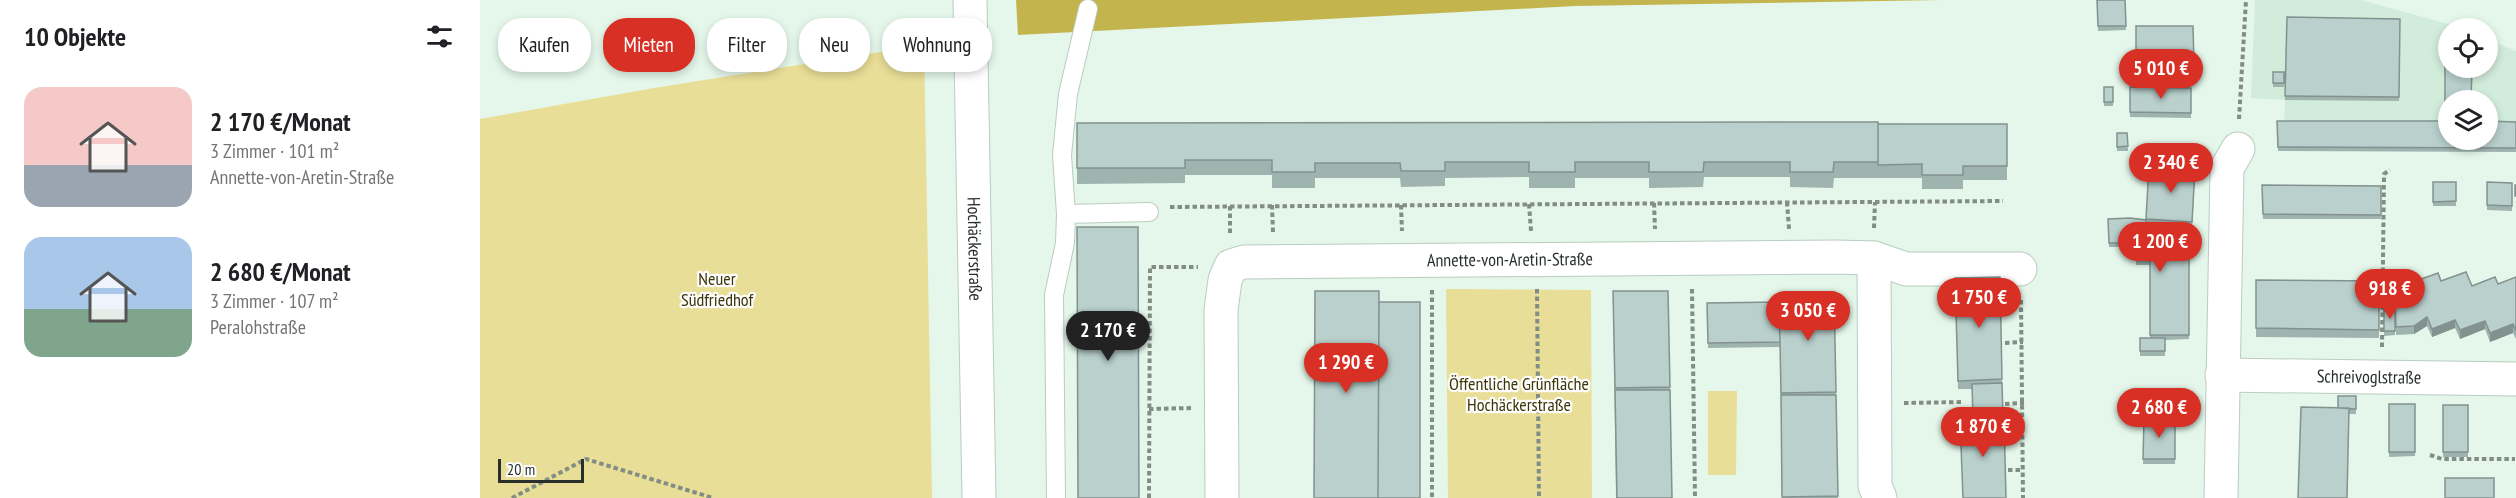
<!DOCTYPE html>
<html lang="de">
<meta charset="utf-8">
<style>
:root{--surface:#fff;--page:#f6f6f6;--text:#202124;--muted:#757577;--accent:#d93025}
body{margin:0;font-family:"PT Sans Narrow",sans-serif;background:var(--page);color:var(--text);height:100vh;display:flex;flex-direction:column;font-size:22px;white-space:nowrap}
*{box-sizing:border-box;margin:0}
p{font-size:20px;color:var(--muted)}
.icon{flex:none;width:33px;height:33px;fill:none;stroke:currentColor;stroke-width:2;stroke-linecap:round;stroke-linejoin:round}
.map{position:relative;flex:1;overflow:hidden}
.drawer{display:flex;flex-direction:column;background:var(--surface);width:480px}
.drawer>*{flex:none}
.banner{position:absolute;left:18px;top:18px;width:570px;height:54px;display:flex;gap:12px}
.buttons{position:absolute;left:1958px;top:18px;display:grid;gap:12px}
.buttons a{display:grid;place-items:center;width:60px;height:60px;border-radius:50%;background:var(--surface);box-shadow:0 3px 9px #0003;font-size:30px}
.scale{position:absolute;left:18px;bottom:15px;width:86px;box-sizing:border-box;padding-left:6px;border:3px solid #29302b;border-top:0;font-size:16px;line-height:21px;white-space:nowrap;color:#29302b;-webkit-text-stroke:4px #fefefe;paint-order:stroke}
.price{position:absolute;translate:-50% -51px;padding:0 14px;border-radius:21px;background:var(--accent);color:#fff;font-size:20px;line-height:39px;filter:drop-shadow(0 2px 3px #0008)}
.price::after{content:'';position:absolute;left:50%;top:36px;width:18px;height:14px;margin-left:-9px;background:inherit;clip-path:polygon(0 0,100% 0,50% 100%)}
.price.current{background:#222;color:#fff}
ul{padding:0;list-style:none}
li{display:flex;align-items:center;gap:18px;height:150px;padding:0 24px}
li span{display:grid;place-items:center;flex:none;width:168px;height:120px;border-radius:18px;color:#555}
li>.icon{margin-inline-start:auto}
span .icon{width:72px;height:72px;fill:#fffc;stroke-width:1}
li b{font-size:26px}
h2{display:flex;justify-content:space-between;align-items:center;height:72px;padding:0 24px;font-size:26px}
.pill{padding:0 21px;border-radius:24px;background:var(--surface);box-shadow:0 3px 9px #0003;font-size:21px;line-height:54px}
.pill.current{background:var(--accent);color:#fff}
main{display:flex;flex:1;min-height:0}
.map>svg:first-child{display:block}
.built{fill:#d2ecdb}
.green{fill:#e9de97}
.forest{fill:#c4b44e}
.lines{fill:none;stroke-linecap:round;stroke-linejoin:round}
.service-casing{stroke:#baccc0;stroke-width:20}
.minor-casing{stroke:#baccc0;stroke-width:35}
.tertiary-casing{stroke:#baccc0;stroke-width:35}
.path{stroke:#818d85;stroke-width:4;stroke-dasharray:4.5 3;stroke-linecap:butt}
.service{stroke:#fff;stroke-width:18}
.minor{stroke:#fff;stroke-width:33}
.tertiary{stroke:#fff;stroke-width:33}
.wall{fill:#9fb3af}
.shaded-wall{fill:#82928f}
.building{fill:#b9d0cc;stroke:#82928f;stroke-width:1.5}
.labels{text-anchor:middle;stroke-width:4.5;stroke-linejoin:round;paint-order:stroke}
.street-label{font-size:18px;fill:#29302b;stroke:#fefefe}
.park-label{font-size:18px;fill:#3c3508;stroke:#fefefe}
</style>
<main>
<section class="drawer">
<h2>10 Objekte<svg class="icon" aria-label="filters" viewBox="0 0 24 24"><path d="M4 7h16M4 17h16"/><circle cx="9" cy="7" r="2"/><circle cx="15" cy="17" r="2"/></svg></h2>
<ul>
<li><span style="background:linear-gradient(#f6c9c9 65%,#9aa5b1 0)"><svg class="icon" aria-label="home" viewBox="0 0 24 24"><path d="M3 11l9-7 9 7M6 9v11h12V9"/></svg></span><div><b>2 170 €/Monat</b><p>3 Zimmer · 101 m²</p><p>Annette-von-Aretin-Straße</p></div></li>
<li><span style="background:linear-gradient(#a9c7e8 60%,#7fa58c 0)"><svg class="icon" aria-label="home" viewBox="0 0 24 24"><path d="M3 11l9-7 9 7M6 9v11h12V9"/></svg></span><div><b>2 680 €/Monat</b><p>3 Zimmer · 107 m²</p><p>Peralohstraße</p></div></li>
</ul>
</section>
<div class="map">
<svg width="2036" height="498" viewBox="0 0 2036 498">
<rect width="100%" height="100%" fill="#e4f7ea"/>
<path class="built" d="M1775,0H1881L1968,24L1980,28H1968V68H2007V39L2036,51V123L2007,126V100H1968V126L1804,125L1805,100L1771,98Z"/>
<path class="green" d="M444,45L452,498H0V119L174,88Z
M966,289L1111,290L1112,498H968Z
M1228,391H1257L1256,475H1228Z"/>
<path class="forest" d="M536,0H1461L1095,6L538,35Z"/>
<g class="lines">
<g class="service-casing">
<path id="service" d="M586,214L582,155L588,94L608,9
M576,498L574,295L585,243L586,214L669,212"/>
</g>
<g class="minor-casing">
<g id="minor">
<path d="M1394,258L1395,486L1400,498"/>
<path id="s1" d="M1742,375L2036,379"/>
<path id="s2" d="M742,498L741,310L745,280L751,266L764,262L1356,257L1394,258L1426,269H1540"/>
<path d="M1741,498L1747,168L1758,149"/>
</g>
</g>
<g class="tertiary-casing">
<g id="tertiary">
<path id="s3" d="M490,0L499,498"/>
</g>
</g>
<path class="path" d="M1759,119L1766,0
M1307,202L1309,229
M1174,203L1175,229
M1049,204L1051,231
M792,205L793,232
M921,205L922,231
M750,206V235
M690,207L1523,201
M1394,228L1395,202
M1057,289L1059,498
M1212,289L1215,498
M952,290V498
M1541,300L1543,498
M1525,343L1543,342
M1902,347L1904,174L1910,170
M1424,403L1484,402
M1525,404L1544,403
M669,409L712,408
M1950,455L1962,459H2035
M1528,470H1543
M32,498L106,459L233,498
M669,498L670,267H718"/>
<use href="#service" class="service"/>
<use href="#minor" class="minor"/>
<use href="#tertiary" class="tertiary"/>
</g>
<path class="wall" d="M1617,0H1645L1646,30L1618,31Z
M1807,17L1920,19L1919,101L1805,100Z
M1656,26H1713L1714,70H1656Z
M1965,55L1968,100V112H1965Z
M1793,72H1804V87H1793Z
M1624,87H1633V106H1624Z
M1650,87L1711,88V118L1650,117Z
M1797,121L2036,122V152L1798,151Z
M597,123L1527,124V180H1483V189H1442V178H1354L1353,188L1310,187V177H1224L1223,187L1169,188V178H1095V188H1049V177L965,178V186L921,187L920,178H835V188H792V175H705V183L597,184Z
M1637,133H1647L1648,151H1637Z
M1669,166L1715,176L1712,230L1687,229L1686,243H1709V339L1685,340V356H1660V338H1670V265H1656V247H1629L1628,219L1666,220Z
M1953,182H1976V206H1953Z
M2007,182L2032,183V211L2007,210Z
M1782,185L1901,186V219H1783Z
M1520,277L1522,383L1492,389H1478L1475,278Z
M2036,277V339L2033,333L2010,342L2005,329L1980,339L1975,328L1952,337L1947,326L1934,334L1916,335L1914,278L1933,282L1961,281L1992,286L2018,284Z
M1776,280L1899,281V338L1776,337Z
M1133,291H1188L1192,498H1136Z
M1354,292L1358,498H1302L1300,329V347L1228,348L1227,303L1299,302Z
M1904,308H1915V335L1904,336Z
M1876,396V414H1869L1858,408Z
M1909,404H1935V456L1909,457Z
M1963,405H1988V457H1963Z
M1664,419L1695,420V464H1663Z"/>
<path class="shaded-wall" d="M1947,317V326L1934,334V326Z
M1975,320V328L1952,337V329Z
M2005,321V329L1980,339V330Z
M2033,324V333L2010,342V333Z"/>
<path class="building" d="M1617,0H1645L1646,26H1618Z
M1807,17L1920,19L1919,97L1805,96Z
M1656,26H1713L1714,65H1656Z
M1965,55L1968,56V68H1992L1991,100H1968V108H1965Z
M1793,72H1804V83H1793Z
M1624,87H1633V102H1624Z
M1650,87L1711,88V113L1650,112Z
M1797,121H1968V140H2007V121L2036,122V148L1798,147Z
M1398,122V162H1354L1353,172H1310V162H1224L1223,172H1169V162H1095V172H1049V162H965V171H921L920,163H835V172H792V160H705V168H597V123Z
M1398,124H1527V166H1483V175H1442V164L1398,165Z
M1637,133H1647L1648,146L1637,147Z
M1669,166L1715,168L1712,222L1666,219Z
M1953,182H1976V201L1953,202Z
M2007,182L2032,183V206L2007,205Z
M1782,185L1901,186V215L1783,214Z
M2035,185H2036V196H2035Z
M1650,218L1666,220V223L1687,224L1686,243H1709V335H1670V260H1656V243H1629L1628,219Z
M597,227H658L659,498H598Z
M1929,271L1933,282L1958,273L1961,281L1986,272L1992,286L2015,277L2018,284L2036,277V331L2033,324L2010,333L2005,321L1980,330L1975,320L1952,329L1947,317L1934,326L1916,327L1914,278Z
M1520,277L1522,379L1478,381L1475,278Z
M1776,280L1899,281V330L1776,328Z
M835,291H899L898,498H834Z
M1133,291H1188L1190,387L1135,388Z
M1354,292L1356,392L1301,393L1299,293Z
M899,302H940V498H898Z
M1299,302L1300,342L1228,343L1227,303Z
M1904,308H1915V331H1904Z
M1660,338H1685V351H1660Z
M1522,383L1523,418L1493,419L1492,384Z
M1135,390H1190L1192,498H1137Z
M1301,395H1356L1358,496L1302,497Z
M1858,396H1876V409L1858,408Z
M1909,404H1935V452H1909Z
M1963,405H1988V452H1963Z
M1821,407L1869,408L1867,498H1818Z
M1524,418L1526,498H1483L1480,419Z
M1664,419L1695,420V459H1663Z
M1965,478H2014V498H1965Z"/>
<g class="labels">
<g class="street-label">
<text dy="6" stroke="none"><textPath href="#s3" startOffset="249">Hochäckerstraße</textPath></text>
<text dy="6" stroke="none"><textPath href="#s2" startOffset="513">Annette-von-Aretin-Straße</textPath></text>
<text dy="6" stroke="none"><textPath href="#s1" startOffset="147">Schreivoglstraße</textPath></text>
</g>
<g class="park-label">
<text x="237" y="285">Neuer<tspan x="237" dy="21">Südfriedhof</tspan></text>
<text x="1039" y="390">Öffentliche Grünfläche<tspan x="1039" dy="21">Hochäckerstraße</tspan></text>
</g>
</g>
</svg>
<div class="buttons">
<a><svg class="icon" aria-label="locate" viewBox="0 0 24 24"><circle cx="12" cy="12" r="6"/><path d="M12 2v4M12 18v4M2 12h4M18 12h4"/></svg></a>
<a><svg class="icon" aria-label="layers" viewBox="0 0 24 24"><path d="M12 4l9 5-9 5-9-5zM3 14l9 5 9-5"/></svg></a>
</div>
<div class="scale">20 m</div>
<b class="price" style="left:1681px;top:100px">5 010 €</b>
<b class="price" style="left:1691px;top:194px">2 340 €</b>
<b class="price" style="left:1680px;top:273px">1 200 €</b>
<b class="price" style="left:1910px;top:320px">918 €</b>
<b class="price" style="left:1499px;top:329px">1 750 €</b>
<b class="price" style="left:1328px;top:342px">3 050 €</b>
<b class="price current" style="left:628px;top:362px">2 170 €</b>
<b class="price" style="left:866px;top:394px">1 290 €</b>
<b class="price" style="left:1679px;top:439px">2 680 €</b>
<b class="price" style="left:1503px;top:458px">1 870 €</b>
<div class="banner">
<a class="pill">Kaufen</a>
<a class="pill current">Mieten</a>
<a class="pill">Filter</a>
<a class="pill">Neu</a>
<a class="pill">Wohnung</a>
</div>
</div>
</main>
